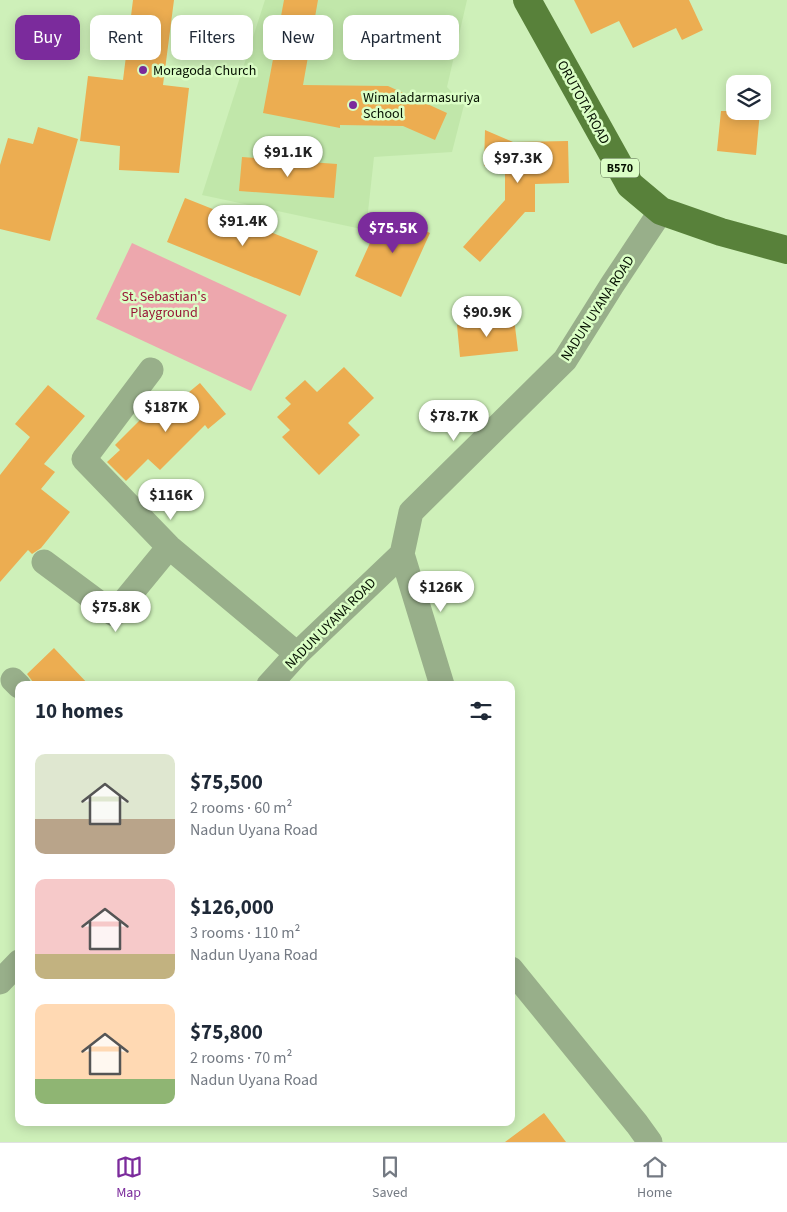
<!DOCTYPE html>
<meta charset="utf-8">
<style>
:root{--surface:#fff;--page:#f6f6f7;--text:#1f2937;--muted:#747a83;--line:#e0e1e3;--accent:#7b2b9c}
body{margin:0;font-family:"Source Sans 3",sans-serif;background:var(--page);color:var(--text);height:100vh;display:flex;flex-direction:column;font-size:19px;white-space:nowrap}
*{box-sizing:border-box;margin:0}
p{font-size:16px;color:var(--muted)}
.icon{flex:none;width:28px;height:28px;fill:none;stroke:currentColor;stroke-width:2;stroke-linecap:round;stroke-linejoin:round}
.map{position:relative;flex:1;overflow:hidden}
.details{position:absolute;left:15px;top:681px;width:500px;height:445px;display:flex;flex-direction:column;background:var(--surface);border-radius:10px;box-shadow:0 2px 12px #0003}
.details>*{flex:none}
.top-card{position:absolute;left:15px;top:15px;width:500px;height:45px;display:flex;gap:10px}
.controls{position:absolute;left:726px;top:75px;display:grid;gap:10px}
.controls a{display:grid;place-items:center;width:45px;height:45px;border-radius:10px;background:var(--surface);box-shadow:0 2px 12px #0003;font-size:25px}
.price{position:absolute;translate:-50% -42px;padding:0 11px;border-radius:18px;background:#fff;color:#222;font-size:16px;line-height:32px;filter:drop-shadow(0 1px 2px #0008)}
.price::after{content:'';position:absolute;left:50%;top:30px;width:15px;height:11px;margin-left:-8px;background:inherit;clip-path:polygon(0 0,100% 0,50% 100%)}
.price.current{background:var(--accent);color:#fff}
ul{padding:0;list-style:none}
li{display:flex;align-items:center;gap:15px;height:125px;padding:0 20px}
li span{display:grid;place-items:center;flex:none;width:140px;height:100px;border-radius:10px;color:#555}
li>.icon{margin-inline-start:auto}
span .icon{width:60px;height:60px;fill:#fffc;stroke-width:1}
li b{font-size:21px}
h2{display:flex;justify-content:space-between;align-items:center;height:60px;padding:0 20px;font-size:21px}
.pill{padding:0 18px;border-radius:10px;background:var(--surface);box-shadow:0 2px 12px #0003;font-size:18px;line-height:45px}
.pill.current{background:var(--accent);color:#fff}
.tab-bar{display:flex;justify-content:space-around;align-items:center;height:70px;border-top:1px solid var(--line);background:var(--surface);font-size:14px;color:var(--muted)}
.tab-bar a{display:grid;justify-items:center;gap:2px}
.tab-bar .current{color:var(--accent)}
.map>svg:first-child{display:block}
.built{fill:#c1e7aa}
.green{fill:#eda7ad}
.building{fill:#ecad51}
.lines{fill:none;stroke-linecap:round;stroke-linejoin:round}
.minor{stroke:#98af8a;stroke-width:25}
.primary{stroke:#58813a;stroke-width:28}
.poi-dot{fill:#7b2b9c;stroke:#dbfec6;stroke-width:2}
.labels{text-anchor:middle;stroke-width:5;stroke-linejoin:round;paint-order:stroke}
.shield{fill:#dbfec6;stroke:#45573c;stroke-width:1}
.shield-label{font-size:12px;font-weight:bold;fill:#051001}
.poi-label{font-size:14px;fill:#051001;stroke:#dbfec6;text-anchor:start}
.street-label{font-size:14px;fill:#051001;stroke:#dbfec6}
.park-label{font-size:14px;fill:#971737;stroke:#dbfec6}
</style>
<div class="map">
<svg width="787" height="1142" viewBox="0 0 787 1142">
<rect width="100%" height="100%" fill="#cef0b9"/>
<path class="built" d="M265,0H467L447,87L464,105L452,152L374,157L366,230L202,195Z"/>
<path class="green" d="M132,243L287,315L251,391L96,319Z"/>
<path class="building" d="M133,0H174L163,85L189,88L179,173L119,170L120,146L80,141L88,76L123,80Z
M284,0H318L303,85L388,86L447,113L435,140L403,126L340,125V128L263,113Z
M574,0H689L703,30L682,40L676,28L633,48L619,21L591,34Z
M721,111H760L756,155L717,151Z
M38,127L78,139L50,241L0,229V165L8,138L33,144Z
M485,130L513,142L568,141L569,183L535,184V212H525L480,262L463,247L505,200V166H484Z
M242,157L337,164L334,198L239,191Z
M185,198L318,251L300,296L167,242Z
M384,212L430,233L401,297L355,276Z
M514,318L518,351L460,357L457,325Z
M344,367L374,398L348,423L360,435L319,475L282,437L290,430L277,417L291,404L285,398L305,380L317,392Z
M200,383L226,414L208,429L205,425L160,470L148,459L126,481L107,462L120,450L115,445L148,412L156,419Z
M48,385L85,416L44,464L55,472L41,489L70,512L41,548L32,554L28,550L0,582V475L30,437L15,424Z
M54,648L89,685H33V682L27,674Z
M544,1113L566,1142H505Z"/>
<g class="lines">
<path class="minor" d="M151,370L84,459L169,547L297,654
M402,554L442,685
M44,562L114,614L169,547
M13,680L19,686
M269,685L297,654L402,554L411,512L565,360L612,285L661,211
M511,969L637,1124L650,1142
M0,982L19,962"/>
<path class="primary" d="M527,0L630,185L661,211L721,232L787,250"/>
</g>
<g class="poi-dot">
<circle cx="143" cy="70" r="5"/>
<circle cx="353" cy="105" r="5"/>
</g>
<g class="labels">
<rect class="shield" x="601" y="158.5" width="38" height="19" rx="4"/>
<g class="shield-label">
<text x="620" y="172">B570</text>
</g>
<g class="poi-label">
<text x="153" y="75">Moragoda Church</text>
<text x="363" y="102">Wimaladarmasuriya<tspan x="363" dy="16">School</tspan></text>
</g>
<g class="street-label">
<text transform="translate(584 102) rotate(61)" y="5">ORUTOTA ROAD</text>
<text transform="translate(597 308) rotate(-57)" y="5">NADUN UYANA ROAD</text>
<text transform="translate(330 623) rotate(-45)" y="5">NADUN UYANA ROAD</text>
</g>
<g class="park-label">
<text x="164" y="301">St. Sebastian's<tspan x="164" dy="16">Playground</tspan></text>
</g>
</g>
</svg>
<div class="controls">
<a><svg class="icon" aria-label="layers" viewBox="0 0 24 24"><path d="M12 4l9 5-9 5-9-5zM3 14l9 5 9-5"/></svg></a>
</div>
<b class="price" style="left:288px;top:178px">$91.1K</b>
<b class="price" style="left:518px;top:184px">$97.3K</b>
<b class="price" style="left:243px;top:247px">$91.4K</b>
<b class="price current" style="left:393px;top:254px">$75.5K</b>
<b class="price" style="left:487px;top:338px">$90.9K</b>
<b class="price" style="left:166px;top:433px">$187K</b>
<b class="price" style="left:454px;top:442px">$78.7K</b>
<b class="price" style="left:171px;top:521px">$116K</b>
<b class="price" style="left:441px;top:613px">$126K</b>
<b class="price" style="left:116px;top:633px">$75.8K</b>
<div class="top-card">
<a class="pill current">Buy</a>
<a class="pill">Rent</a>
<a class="pill">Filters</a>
<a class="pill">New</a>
<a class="pill">Apartment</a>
</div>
<section class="details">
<h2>10 homes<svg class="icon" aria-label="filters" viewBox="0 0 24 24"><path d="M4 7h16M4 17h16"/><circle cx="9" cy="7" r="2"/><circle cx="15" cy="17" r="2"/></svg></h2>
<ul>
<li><span style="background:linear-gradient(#dfe7d0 65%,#b9a48a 0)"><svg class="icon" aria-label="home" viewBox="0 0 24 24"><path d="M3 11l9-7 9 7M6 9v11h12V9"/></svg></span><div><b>$75,500</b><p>2 rooms · 60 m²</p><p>Nadun Uyana Road</p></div></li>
<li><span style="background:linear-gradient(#f6c9c9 75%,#c2b280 0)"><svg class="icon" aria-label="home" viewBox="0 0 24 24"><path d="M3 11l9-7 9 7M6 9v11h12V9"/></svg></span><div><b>$126,000</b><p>3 rooms · 110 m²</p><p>Nadun Uyana Road</p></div></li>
<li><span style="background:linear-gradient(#ffd9b3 75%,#8fb573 0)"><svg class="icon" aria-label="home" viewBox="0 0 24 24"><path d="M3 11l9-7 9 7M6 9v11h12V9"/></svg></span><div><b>$75,800</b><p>2 rooms · 70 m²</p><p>Nadun Uyana Road</p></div></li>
</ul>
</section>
</div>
<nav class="tab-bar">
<a class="current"><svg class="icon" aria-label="map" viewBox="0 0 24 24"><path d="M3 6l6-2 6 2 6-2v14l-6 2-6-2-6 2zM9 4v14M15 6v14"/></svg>Map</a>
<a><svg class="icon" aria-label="saved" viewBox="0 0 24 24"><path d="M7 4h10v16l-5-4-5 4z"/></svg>Saved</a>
<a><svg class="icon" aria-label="home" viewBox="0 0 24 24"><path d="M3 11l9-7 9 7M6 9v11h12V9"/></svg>Home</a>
</nav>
